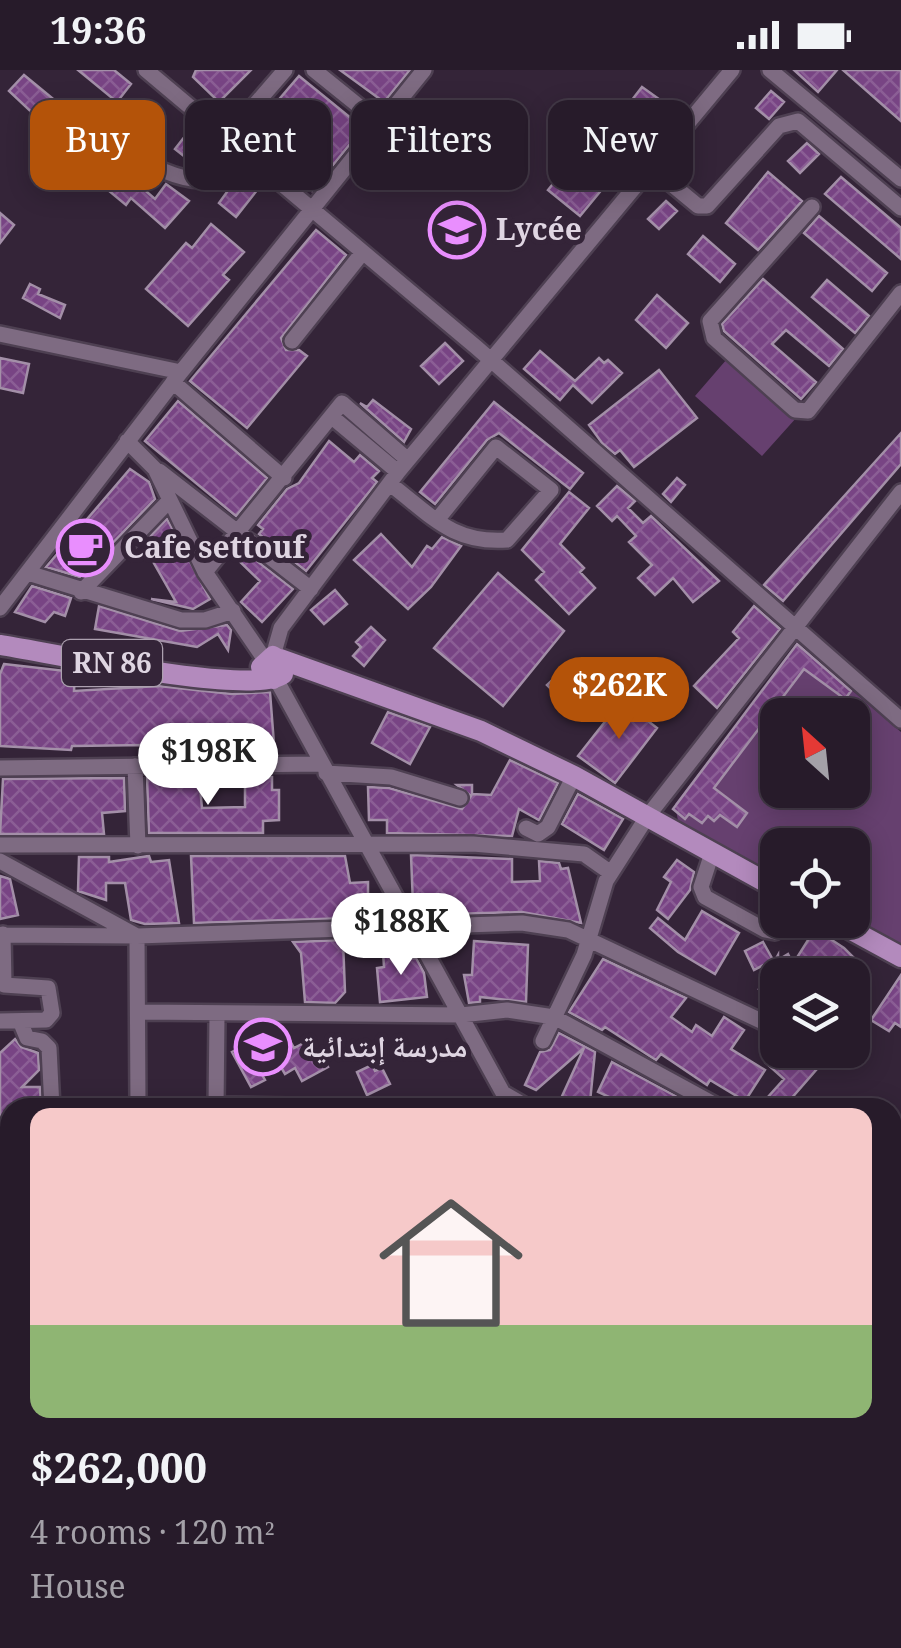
<!DOCTYPE html>
<meta charset="utf-8">
<style>
:root{--surface:#271b2a;--page:#332836;--text:#f1f3f6;--muted:#a4a1a8;--line:#433947;--accent:#b45309}
body{margin:0;font-family:Georgia,"Noto Naskh Arabic",serif;background:var(--page);color:var(--text);height:100vh;display:flex;flex-direction:column;font-size:38px;white-space:nowrap}
*{box-sizing:border-box;margin:0}
p{font-size:32px;color:var(--muted)}
.icon{flex:none;width:55px;height:55px;fill:none;stroke:currentColor;stroke-width:2;stroke-linecap:round;stroke-linejoin:round}
.map{position:relative;flex:1;overflow:hidden}
.sheet{position:absolute;left:0px;top:1028px;width:902px;height:552px;display:flex;flex-direction:column;background:var(--surface);border-radius:30px 30px 0 0;box-shadow:0 5px 25px #0003,0 0 0 2px var(--line)}
.sheet>*{flex:none}
.hud{position:absolute;left:30px;top:30px;width:842px;height:90px;display:flex;gap:20px}
.needle{width:65px;rotate:333deg}
.tools{position:absolute;left:760px;top:628px;display:grid;gap:20px}
.tools a{display:grid;place-items:center;width:110px;height:110px;border-radius:20px;background:var(--surface);box-shadow:0 5px 25px #0003,0 0 0 2px var(--line);font-size:50px}
.price{position:absolute;translate:-50% -85px;padding:0 22px;border-radius:35px;background:#fff;color:#222;font-size:32px;line-height:65px;filter:drop-shadow(0 2px 5px #0008)}
.price::after{content:'';position:absolute;left:50%;top:60px;width:30px;height:22px;margin-left:-15px;background:inherit;clip-path:polygon(0 0,100% 0,50% 100%)}
.price.selected{background:var(--accent);color:#fff}
ul{padding:0;list-style:none}
li{display:grid;align-content:center;gap:20px;height:530px;padding:0 30px}
li+li{border-top:2px solid var(--line)}
li span{display:grid;place-items:center;height:310px;border-radius:20px;color:#555}
li>.icon{margin-inline-start:auto}
span .icon{width:180px;height:180px;fill:#fffc;stroke-width:1}
li b{font-size:42px}
.tag{padding:0 35px;border-radius:20px;background:var(--surface);box-shadow:0 5px 25px #0003,0 0 0 2px var(--line);font-size:35px;line-height:90px}
.tag.selected{background:var(--accent);color:#fff}
.status{display:flex;justify-content:space-between;align-items:center;height:70px;padding:0 50px;background:var(--surface);direction:ltr}
.status svg{height:28px;fill:currentColor}
.map>svg:first-child{display:block}
.green{fill:#66406f;fill-rule:evenodd}
.forest{fill:url(#forest-crowns)}
.building{fill:url(#building-cross-hatch);stroke:#a38fa8;stroke-width:2.5}
.lines{fill:none;stroke-linecap:round;stroke-linejoin:round}
.minor-casing{stroke:#4e4052;stroke-width:20}
.major-casing{stroke:#4e4052;stroke-width:25}
.minor{stroke:#7e6b82;stroke-width:15}
.major{stroke:#b38abd;stroke-width:20}
.labels{text-anchor:middle;stroke-width:10;stroke-linejoin:round;paint-order:stroke}
.shield{fill:#342438;stroke:#aca0af;stroke-width:2.5}
.shield-label{font-size:28px;font-weight:bold;fill:#dfd5e2}
.poi-label{font-size:30px;font-weight:bold;fill:#dfd5e2;stroke:#342438;text-anchor:start}
</style>
<div class="status"><b>19:36</b><svg viewBox="0 0 49 12"><path d="M0 12V9h3v3zM5 12V6h3v6zM10 12V3h3v9zM15 12V0h3v12zM26 1h20v11H26zM47 4h2v5h-2z"/></svg></div>
<div class="map">
<svg width="901" height="1578" viewBox="0 0 901 1578">
<defs>
<pattern id="forest-crowns" width="20" height="18" patternUnits="userSpaceOnUse" patternTransform="scale(2.5)"><rect width="20" height="18" fill="#66406f"/><path d="M2 6a3 3 0 1 1 6 0M12 15a3 3 0 1 1 6 0" fill="none" stroke="#7b5b83"/></pattern>
<pattern id="building-cross-hatch" width="8" height="8" patternUnits="userSpaceOnUse" patternTransform="scale(2.5)"><rect width="8" height="8" fill="#784484"/><path d="M0 0l8 8M0 8l8-8" fill="none" stroke="#8b5e95"/></pattern>
</defs>
<rect width="100%" height="100%" fill="#342438"/>
<path class="green" d="M727,289L797,347L762,386L695,326Z
M791,582L854,622L901,662V875L897,877L852,850V775H778L777,808L678,751L675,734ZM778,645H852V720H778Z"/>
<path class="forest" d="M0,1146L10,1150V1570H296L283,1578H0Z
M892,1176L901,1181V1253L893,1247Z
M901,1294V1550L893,1566L892,1305Z
M893,1567L901,1570V1578H409L417,1570Z"/>
<path class="building" d="M78,0H114L131,14L117,32Z
M196,0H251L219,32L193,7Z
M340,0H410L384,32Z
M794,0H837L818,22Z
M843,0H901V51Z
M24,5L58,33L42,52L9,21Z
M299,6L363,58L312,121L247,67Z
M642,17L677,42L639,89L605,65Z
M771,21L784,32L769,49L756,38Z
M143,35L159,47L138,75L119,65Z
M84,37L101,52L70,88L53,71Z
M189,61L218,83L207,97L199,98L175,79Z
M586,73L618,100L580,146L548,120Z
M807,73L819,84L800,103L788,91Z
M111,91L155,129L166,114L189,131L165,158L131,128L126,135L96,110Z
M768,102L802,131L758,180L726,153Z
M240,104L258,119L236,147L219,133Z
M841,107L901,158V189L825,124Z
M666,131L677,141L659,159L648,149Z
M0,143L14,155L0,173Z
M819,146L887,203L872,221L804,163Z
M211,154L244,182L223,205L229,210L188,256L146,219L186,173L192,178Z
M316,160L346,185L281,268L286,280H299L307,286L247,358L190,311Z
M703,166L735,194L720,212L688,184Z
M763,209L843,279L829,296L786,260L772,274L816,312L801,329L724,261L722,254Z
M827,210L869,246L855,263L812,227Z
M30,214L40,219L38,224L65,235L60,248L23,228Z
M657,225L688,253L666,278L636,250Z
M445,273L463,291L439,314L421,296Z
M540,281L575,311L599,288L604,293L608,290L622,303L592,333L573,315L560,330L524,299Z
M0,288L29,294L23,323L0,318Z
M659,300L697,348L634,397L620,380L615,384L602,373L589,355Z
M373,330L411,359L404,372L360,333L367,337Z
M178,331L267,408L236,446L145,371Z
M494,332L583,403L570,419L499,363L487,370L435,434L420,422Z
M901,363V394L783,531L764,515Z
M329,371L354,392L360,385L379,401L372,408L377,412L306,501L259,464L263,459L258,455L287,419L299,413Z
M130,399L149,412L155,429L80,507L46,497Z
M677,408L685,415L671,432L663,424Z
M617,416L635,431L628,438L643,453L651,446L719,511L693,532L673,508L655,525L638,508L652,495L629,472L636,466L617,446L612,451L597,436Z
M569,422L589,438L560,474L584,498L580,502L595,518L569,544L536,510L544,502L522,480Z
M167,449L210,529L193,539L151,529L176,532L143,474Z
M381,464L412,497L427,476L432,479L442,467L461,476L431,517L408,539L354,490Z
M243,480L293,519L262,552L241,532L260,511L236,488Z
M498,503L564,561L503,636L434,578Z
M32,516L71,528L65,546L54,542L45,552L15,542Z
M335,520L347,534L324,554L311,540Z
M99,536L180,561L227,555L231,560L228,580L218,564L197,577L95,559Z
M754,536L780,559L717,638L694,616L739,568L733,562Z
M371,557L385,570L364,596L353,586L361,577L356,572Z
M797,574L851,621L845,629L804,599L714,718L747,743L737,757L720,745L714,751L708,746L702,753L689,744L685,749L673,739Z
M4,594L75,602L74,621L159,616L232,624L270,622L274,674L160,675V684H147V675L72,676L71,680L0,676V604Z
M564,599L581,616L564,632L547,615Z
M632,631L652,646L648,651L657,658L615,713L578,686L611,644L618,650Z
M388,642L430,657L410,694L372,673Z
M510,690L558,713L539,750L519,739L512,766L387,763V750H369L368,717L389,718L462,739L471,726L457,715H472V724L491,725Z
M147,707H199L202,738L245,737V708L272,707V720H279V750L263,751V763H149Z
M124,708L125,741L102,743L104,764H0L3,709Z
M578,724L623,749L604,780L562,754Z
M411,785L512,789V812L540,811L539,791L559,793L561,799L568,798L581,853L522,842L418,845L413,835Z
M149,786L151,792L169,790L179,853L145,854L131,850L125,813H106V830L78,821L79,787H109V792Z
M191,786H345L350,813L368,812V827H364V833H353L352,848L194,853Z
M677,790L694,802L690,820L668,849L657,840L671,812L664,807Z
M0,806L10,809L18,845L0,849Z
M702,841L739,863L715,904L678,882L650,858L658,848L685,870Z
M815,859L844,878L863,897L854,905H836L826,894L823,899L807,889L778,905L774,927L759,919L778,885V890L788,884L793,894Z
M343,870L345,922L335,933L305,932L301,883L293,872Z
M474,871L528,875L526,932L480,927V932L469,933L464,905H472Z
M763,872L773,890L754,900L745,881Z
M403,879L404,889L416,888L424,903L427,927L380,932L377,898L384,897L383,882Z
M603,889L686,928L671,947L692,962L696,955L712,966L724,947L744,960L731,979L765,1000L745,1031L710,1010L707,1015L661,984L656,990L605,957L602,960L569,942Z
M901,905V957L895,953L889,961L871,950Z
M250,959L255,968L265,962L272,975L288,967L294,978L304,973L311,986L320,982L328,997L302,1011L295,998L285,1004L278,992L260,1001L265,1010L251,1017L232,982L245,975L239,965Z
M559,963L595,982L590,1032L584,1038L558,1035L584,978L536,1020L525,1015L540,982L550,980Z
M15,969L21,977L38,983L39,1000L22,1017H40L41,1038H10V1086H0V983Z
M778,980L800,985L816,1000L783,1038H758L784,1009L766,993Z
M612,992L679,1028L674,1038H633L598,1022Z
M372,995L375,1001L382,998L390,1014L367,1025L357,1002Z"/>
<g class="lines">
<g class="minor-casing">
<path id="minor" d="M146,0L476,277L901,650
M314,0L381,54
M770,0L901,109
M228,66L285,0
M103,68C129,83 184,120 215,107C226,102 236,88 245,80
M652,98L698,136H707L779,56L798,51L901,138
M812,137L710,251L714,268L795,340L808,341L901,223
M0,264L181,302
M292,271L363,182
M173,312L284,408
M332,347L398,402
M127,371L155,399L205,502L265,590
M159,401L311,519
M390,414C431,445 452,474 507,470L551,420L496,377L437,450
M205,502L342,333L408,390
M28,503L181,550H205L233,541
M81,522L170,430
M0,538L181,302L424,0
M273,586L281,558L398,402L732,0
M276,609L503,1023L529,1038
M135,696L138,776
M0,698L321,694
M326,703L391,707L460,728
M526,758L538,764L548,757L574,706
M0,775L473,774L584,784L611,803
M712,783L701,817L705,827L765,860L775,862L787,850
M0,791L137,866L138,1038
M0,865L137,866L522,853L568,860L778,959
M139,942L461,945L507,940L554,947L721,1038
M0,951L46,950L52,943L48,918L4,915L3,864
M20,951L27,968L42,971L49,978L52,1038
M543,971L584,885L606,811L647,747L901,422
M821,980L822,981
M216,1035L421,1038
M216,1038L217,946
M0,1129L10,1133
M892,1428L901,1436
M892,1470L901,1460
M806,1578L812,1570"/>
</g>
<g class="major-casing">
<path id="major" d="M0,575C47,582 253,627 283,604V592L273,586L261,597L266,607L273,609
M280,589L481,661L574,706L778,819
M833,850L901,887"/>
</g>
<use href="#minor" class="minor"/>
<use href="#major" class="major"/>
</g>
<defs>
<g id="school-ring" transform="scale(2.875)"><circle r="9.5" fill="#342438" stroke="#e98efe" stroke-width="1.5"/><path d="M0-5L7-2L0 1L-7-2ZM-4 1L0 2.5L4 1V4Q0 6-4 4Z" fill="#e98efe"/></g>
<g id="cafe-ring" transform="scale(2.875)"><circle r="9.5" fill="#342438" stroke="#e98efe" stroke-width="1.5"/><path d="M-5.5-4.5H6V0H3Q3 3.5 0 3.5H-2.5Q-5.5 3.5-5.5 0ZM3-3.2v2h1.7v-2ZM-6 4.5H4V6H-6Z" fill="#e98efe"/></g>
</defs>
<g fill-rule="evenodd">
<use href="#school-ring" x="457" y="160"/>
<use href="#cafe-ring" x="85" y="478"/>
<use href="#school-ring" x="263" y="977"/>
</g>
<g class="labels">
<rect class="shield" x="62" y="570" width="100" height="46" rx="8"/>
<g class="shield-label">
<text x="112" y="603">RN 86</text>
</g>
<g class="poi-label">
<text x="496" y="170">Lycée</text>
<text x="124" y="488">Cafe settouf</text>
<text x="302" y="987">مدرسة إبتدائية</text>
</g>
</g>
</svg>
<div class="tools">
<a><svg class="needle" viewBox="-14 -14 28 28"><path d="M0-13l5 13h-10z" fill="#e53935"/><path d="M0 13l5-13h-10z" fill="#a4a1a8"/></svg></a>
<a><svg class="icon" aria-label="locate" viewBox="0 0 24 24"><circle cx="12" cy="12" r="6"/><path d="M12 2v4M12 18v4M2 12h4M18 12h4"/></svg></a>
<a><svg class="icon" aria-label="layers" viewBox="0 0 24 24"><path d="M12 4l9 5-9 5-9-5zM3 14l9 5 9-5"/></svg></a>
</div>
<b class="price selected" style="left:619px;top:672px">$262K</b>
<b class="price" style="left:208px;top:738px">$198K</b>
<b class="price" style="left:401px;top:908px">$188K</b>
<div class="hud">
<a class="tag selected">Buy</a>
<a class="tag">Rent</a>
<a class="tag">Filters</a>
<a class="tag">New</a>
</div>
<section class="sheet">
<ul>
<li><span style="background:linear-gradient(#f6c9c9 70%,#8fb573 0)"><svg class="icon" aria-label="home" viewBox="0 0 24 24"><path d="M3 11l9-7 9 7M6 9v11h12V9"/></svg></span><div><b>$262,000</b><p>4 rooms · 120 m²</p><p>House</p></div></li>
</ul>
</section>
</div>
